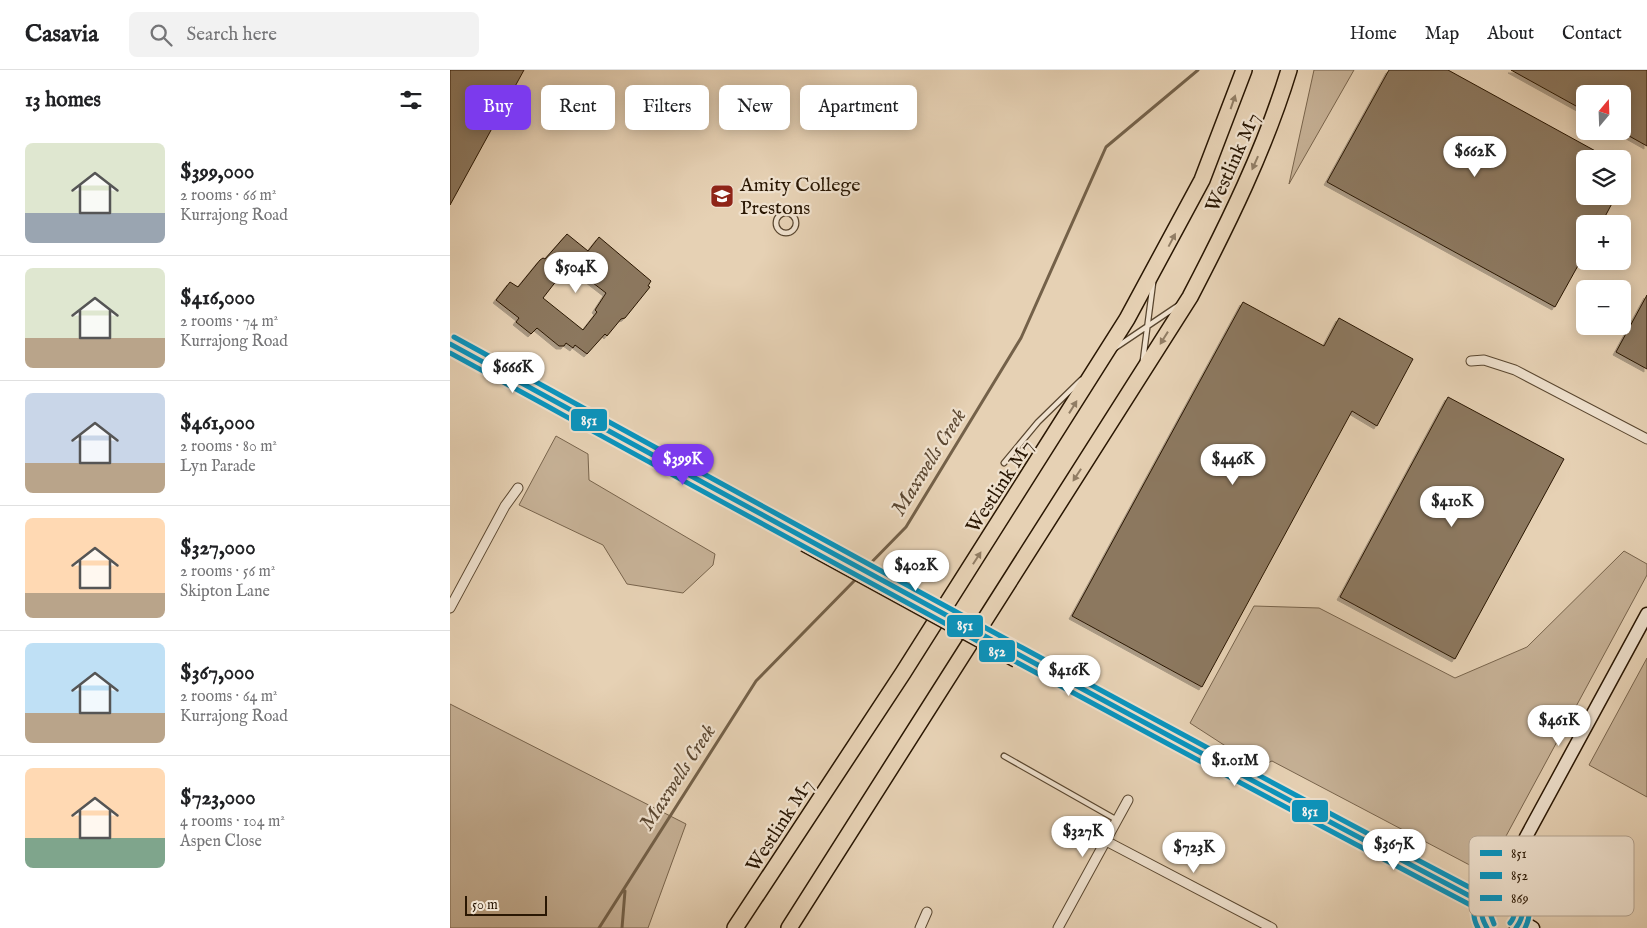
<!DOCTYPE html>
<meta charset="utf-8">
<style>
:root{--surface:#fff;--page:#f2f2f2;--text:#202124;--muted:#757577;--line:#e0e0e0;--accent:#7c3aed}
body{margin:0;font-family:"IM FELL English",serif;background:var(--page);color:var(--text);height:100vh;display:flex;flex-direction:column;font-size:19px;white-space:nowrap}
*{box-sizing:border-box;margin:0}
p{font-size:16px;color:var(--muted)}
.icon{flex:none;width:28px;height:28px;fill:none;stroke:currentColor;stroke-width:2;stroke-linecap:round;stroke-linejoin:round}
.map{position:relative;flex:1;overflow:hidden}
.panel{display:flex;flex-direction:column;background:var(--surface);width:450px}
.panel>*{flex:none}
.guide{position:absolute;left:15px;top:15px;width:475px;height:45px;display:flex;gap:10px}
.needle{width:32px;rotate:19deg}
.fabs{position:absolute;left:1126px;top:15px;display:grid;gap:10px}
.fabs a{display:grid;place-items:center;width:55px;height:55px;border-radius:8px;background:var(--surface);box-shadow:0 2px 12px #0003;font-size:25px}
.scale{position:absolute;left:15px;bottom:12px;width:82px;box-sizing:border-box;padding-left:5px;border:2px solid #2a1703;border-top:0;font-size:14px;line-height:18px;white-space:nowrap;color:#2a1703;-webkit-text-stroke:4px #efe1ce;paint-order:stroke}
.price{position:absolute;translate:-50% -42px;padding:0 11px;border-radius:18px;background:#fff;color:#222;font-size:16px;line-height:32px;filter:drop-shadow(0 1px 2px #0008)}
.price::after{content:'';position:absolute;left:50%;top:30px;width:15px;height:11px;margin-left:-8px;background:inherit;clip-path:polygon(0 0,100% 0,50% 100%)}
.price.current{background:var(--accent);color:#fff}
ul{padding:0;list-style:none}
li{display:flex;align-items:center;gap:15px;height:125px;padding:0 25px}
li+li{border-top:1px solid var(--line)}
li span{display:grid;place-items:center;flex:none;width:140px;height:100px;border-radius:8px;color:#555}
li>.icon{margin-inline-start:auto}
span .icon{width:60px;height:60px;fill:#fffc;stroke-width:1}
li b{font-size:21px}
h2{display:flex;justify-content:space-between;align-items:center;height:60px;padding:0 25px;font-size:21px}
.pill{padding:0 18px;border-radius:8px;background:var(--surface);box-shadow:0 2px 12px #0003;font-size:18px;line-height:45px}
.pill.current{background:var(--accent);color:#fff}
header{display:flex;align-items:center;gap:30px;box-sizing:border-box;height:70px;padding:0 25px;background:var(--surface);border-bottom:1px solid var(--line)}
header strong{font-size:24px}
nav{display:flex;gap:28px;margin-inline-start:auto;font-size:18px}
.search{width:350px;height:45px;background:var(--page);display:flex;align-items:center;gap:12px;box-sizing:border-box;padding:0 18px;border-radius:8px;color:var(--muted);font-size:19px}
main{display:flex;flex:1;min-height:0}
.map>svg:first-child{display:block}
.green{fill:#c6b196;stroke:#78644c}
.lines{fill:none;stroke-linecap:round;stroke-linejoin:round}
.stream{stroke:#746149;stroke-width:3}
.building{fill:#8c785f;stroke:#2a1703;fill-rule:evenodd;filter:url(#shadow)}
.lane-casing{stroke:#59462f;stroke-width:7}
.street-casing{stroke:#59462f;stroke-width:11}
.secondary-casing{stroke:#2a1703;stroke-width:15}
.highway-casing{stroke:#2a1703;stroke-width:18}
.lane{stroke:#efe1ce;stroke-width:4.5}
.street{stroke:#efe1ce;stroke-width:9}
.secondary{stroke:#efe1ce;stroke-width:12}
.highway{stroke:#e6d1b4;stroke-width:15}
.secondary-bridge-casing{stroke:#2a1703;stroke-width:15;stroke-linecap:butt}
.secondary-bridge{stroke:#efe1ce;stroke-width:12}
.bus-1-casing{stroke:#efe1ce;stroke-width:9}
.bus-2-casing{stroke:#efe1ce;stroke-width:9}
.bus-3-casing{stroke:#efe1ce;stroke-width:9}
.bus-1{stroke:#0895c0;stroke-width:5}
.bus-2{stroke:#0895c0;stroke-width:5}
.bus-3{stroke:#0895c0;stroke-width:5}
.oneway{fill:#917d64}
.labels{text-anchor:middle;stroke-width:4.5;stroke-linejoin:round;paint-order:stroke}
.street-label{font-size:20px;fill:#2a1703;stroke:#efe1ce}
.poi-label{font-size:20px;fill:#2a1703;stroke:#efe1ce;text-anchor:start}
.water-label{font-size:21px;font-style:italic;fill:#5c4832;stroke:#efe1ce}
.key{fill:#efe1ce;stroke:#b4a491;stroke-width:1}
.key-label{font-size:14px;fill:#2a1703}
.line-badge{stroke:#efe1ce;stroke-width:2}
.badge-label{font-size:14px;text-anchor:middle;font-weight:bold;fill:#fff}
</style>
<header>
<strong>Casavia</strong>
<div class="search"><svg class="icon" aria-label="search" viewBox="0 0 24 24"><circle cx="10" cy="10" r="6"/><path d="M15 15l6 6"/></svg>Search here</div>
<nav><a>Home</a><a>Map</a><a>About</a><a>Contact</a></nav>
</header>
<main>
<section class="panel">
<h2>13 homes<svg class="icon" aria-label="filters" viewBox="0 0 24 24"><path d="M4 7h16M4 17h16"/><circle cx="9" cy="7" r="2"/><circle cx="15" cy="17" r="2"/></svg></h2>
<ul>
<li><span style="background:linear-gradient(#dfe7d0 70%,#9aa5b1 0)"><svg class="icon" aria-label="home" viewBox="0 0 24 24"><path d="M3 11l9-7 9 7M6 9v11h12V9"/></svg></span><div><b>$399,000</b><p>2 rooms · 66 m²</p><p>Kurrajong Road</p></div></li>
<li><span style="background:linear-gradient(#dfe7d0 70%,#b9a48a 0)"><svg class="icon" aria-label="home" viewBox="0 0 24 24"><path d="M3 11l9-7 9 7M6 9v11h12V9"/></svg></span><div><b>$416,000</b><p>2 rooms · 74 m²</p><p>Kurrajong Road</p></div></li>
<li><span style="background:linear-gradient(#c9d6e8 70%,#b9a48a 0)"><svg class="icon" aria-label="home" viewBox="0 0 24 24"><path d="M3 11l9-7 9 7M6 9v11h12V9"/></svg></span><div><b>$461,000</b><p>2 rooms · 80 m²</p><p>Lyn Parade</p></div></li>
<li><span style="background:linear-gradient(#ffd9b3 75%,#b9a48a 0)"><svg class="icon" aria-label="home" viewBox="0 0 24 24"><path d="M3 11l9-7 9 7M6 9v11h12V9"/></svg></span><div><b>$327,000</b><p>2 rooms · 56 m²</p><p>Skipton Lane</p></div></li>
<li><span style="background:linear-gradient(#bfe0f5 70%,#b9a48a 0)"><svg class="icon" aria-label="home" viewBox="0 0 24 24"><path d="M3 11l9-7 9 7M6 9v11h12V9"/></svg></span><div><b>$367,000</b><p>2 rooms · 64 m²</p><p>Kurrajong Road</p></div></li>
<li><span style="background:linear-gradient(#ffd9b3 70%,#7fa58c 0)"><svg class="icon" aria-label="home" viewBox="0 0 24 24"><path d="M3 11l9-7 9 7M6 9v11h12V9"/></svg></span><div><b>$723,000</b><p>4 rooms · 104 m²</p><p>Aspen Close</p></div></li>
</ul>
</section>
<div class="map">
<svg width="1197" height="858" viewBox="0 0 1197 858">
<defs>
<filter id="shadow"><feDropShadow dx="-3" dy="3" stdDeviation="0" flood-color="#0004"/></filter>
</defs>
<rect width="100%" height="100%" fill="#e6d1b4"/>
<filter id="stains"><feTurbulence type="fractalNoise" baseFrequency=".004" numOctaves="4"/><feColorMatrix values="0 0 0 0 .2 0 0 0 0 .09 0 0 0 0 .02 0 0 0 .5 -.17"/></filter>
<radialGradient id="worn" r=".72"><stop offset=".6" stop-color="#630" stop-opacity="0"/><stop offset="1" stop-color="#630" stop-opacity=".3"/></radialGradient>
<path class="green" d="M864,0H904L839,114Z
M106,366L138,384L139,410L265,484L263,495L233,523L177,514L153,475L69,435Z
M1174,481L1197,494V505L1042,792L1031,801L822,691L808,697L740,653L804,536L869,538L1005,608L1077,577Z
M1197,588V727L1139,695Z
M0,634L236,754L198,858H0Z"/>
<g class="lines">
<path class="stream" d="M411,503L456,457L571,268L656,77L748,0
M149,858L306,611L407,508
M172,858L175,821"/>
</g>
<path class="building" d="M0,0H74L0,135Z
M939,0H998L1160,89H1135V126H1166L1151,154H1135V183L1105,237L877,112Z
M1061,0H1197V76L1172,62V24H1135V41Z
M117,164L138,181L149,167L201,211L198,216L200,217L175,248L171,249L157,266L155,264L137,284L125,275L123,278L116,273L114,276H109L87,258L81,264L66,252L69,248L46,230L60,212L68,217L90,190L93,188L95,189ZM121,196L156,223L145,240L147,242L133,260L93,228L114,201L116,202Z
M1197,225V299L1166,282Z
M793,232L874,276L889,248L963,289L927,356L902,341L752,617L622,546Z
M998,327L1114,389L1005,589L890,527Z"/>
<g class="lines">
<g class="lane-casing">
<path id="lane" d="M326 153a10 10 0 1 1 20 0a10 10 0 1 1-20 0Z
M665,278L729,235
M693,290L703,213
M554,393L588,352L631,310
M554,686L667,750"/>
</g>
<g class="street-casing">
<path id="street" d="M1021,291L1034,290L1065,300L1197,369
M0,538L55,436L68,418
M656,771L822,858
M470,858L477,842
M608,858L678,730"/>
</g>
<g class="secondary-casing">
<path id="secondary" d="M0,274L358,468
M570,585L763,691L902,762L917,772L1033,833
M1057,823L1076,767L1197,544
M1071,851L1083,858
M1037,858C1014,831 1060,806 1071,836C1074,844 1071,852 1066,858"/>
</g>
<g class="highway-casing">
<path id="highway" d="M285,858L453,603L677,249L752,110L794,0
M339,858L740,227C778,154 815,79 839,0"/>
</g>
<use href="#lane" class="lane"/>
<use href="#street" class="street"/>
<use href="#secondary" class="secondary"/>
<use href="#highway" class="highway"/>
<g class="secondary-bridge-casing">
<path id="secondary-bridge" d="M354,475L566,591"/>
</g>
<use href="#secondary-bridge" class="secondary-bridge"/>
<g class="bus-1-casing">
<path id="bus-1" d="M0,274C344,462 687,651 1033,833
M1037,858C1009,809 1096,816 1066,858"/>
</g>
<g class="bus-2-casing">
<path id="bus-2" d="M0,283C342,470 684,658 1030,840
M1044,854L1039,841C1043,831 1051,828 1060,833C1065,841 1066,846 1060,853"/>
</g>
<g class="bus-3-casing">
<path id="bus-3" d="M4,267C347,455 690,644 1036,826
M1028,858C1010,825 1056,798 1075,829C1081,838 1080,848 1075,858"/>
</g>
<use href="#bus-1" class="bus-1"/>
<use href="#bus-2" class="bus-2"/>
<use href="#bus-3" class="bus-3"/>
</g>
<defs><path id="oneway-solid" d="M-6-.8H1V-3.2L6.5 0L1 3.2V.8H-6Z" transform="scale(1.25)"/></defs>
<g class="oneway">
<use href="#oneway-solid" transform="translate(783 32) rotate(-71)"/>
<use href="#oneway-solid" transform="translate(805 93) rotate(114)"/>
<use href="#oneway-solid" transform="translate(722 170) rotate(-62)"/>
<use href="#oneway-solid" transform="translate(714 268) rotate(122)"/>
<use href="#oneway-solid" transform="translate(623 337) rotate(-58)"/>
<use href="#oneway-solid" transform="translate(627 405) rotate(123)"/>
<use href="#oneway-solid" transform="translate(527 488) rotate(-57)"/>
</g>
<defs>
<g id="school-square" transform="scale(1.25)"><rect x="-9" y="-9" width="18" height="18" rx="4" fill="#8f2418" stroke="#efe1ce"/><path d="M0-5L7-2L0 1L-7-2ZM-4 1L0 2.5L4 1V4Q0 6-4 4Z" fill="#fff"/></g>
</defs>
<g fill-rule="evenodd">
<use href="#school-square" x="272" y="126"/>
</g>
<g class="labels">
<g class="street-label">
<text transform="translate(782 92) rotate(-66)" y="7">Westlink M7</text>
<text transform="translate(549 416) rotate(-57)" y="7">Westlink M7</text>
<text transform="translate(329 755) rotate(-57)" y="7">Westlink M7</text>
</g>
<g class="poi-label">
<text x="290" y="121">Amity College<tspan x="290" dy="23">Prestons</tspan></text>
</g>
<g class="water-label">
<text transform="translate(478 392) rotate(-58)" y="7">Maxwells Creek</text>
<text transform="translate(227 707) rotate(-57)" y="7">Maxwells Creek</text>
</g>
</g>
<rect x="1019" y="766" width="165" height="80" rx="8" class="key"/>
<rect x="1030" y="780" width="22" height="6" fill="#0895c0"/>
<rect x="1030" y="802" width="22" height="7" fill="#0895c0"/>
<rect x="1030" y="825" width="22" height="6" fill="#0895c0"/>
<g class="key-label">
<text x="1061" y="788">851</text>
<text x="1061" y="810">852</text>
<text x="1061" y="833">869</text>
</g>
<g class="line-badge">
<rect x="120" y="338" width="38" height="24" rx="5" fill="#0895c0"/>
<rect x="496" y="544" width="38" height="24" rx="5" fill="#0895c0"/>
<rect x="528" y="569" width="38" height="24" rx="5" fill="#0895c0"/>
<rect x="841" y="729" width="38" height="24" rx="5" fill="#0895c0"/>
</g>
<g class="badge-label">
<text x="139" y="355">851</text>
<text x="515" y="560">851</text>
<text x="547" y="586">852</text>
<text x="860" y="746">851</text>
</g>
<rect width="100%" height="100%" filter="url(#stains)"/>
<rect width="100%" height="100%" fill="url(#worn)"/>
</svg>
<div class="fabs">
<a><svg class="needle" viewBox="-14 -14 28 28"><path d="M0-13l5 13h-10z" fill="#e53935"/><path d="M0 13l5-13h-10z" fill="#757577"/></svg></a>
<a><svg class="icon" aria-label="layers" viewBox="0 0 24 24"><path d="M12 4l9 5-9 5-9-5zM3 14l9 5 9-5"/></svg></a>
<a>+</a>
<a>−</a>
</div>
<div class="scale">50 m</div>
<b class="price" style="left:1025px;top:108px">$662K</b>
<b class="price" style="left:126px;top:224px">$504K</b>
<b class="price" style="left:63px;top:324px">$666K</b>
<b class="price current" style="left:233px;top:416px">$399K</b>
<b class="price" style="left:783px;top:416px">$446K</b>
<b class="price" style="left:1002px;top:458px">$410K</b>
<b class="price" style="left:466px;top:522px">$402K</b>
<b class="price" style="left:619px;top:627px">$416K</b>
<b class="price" style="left:1109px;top:677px">$461K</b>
<b class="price" style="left:785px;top:717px">$1.01M</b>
<b class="price" style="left:633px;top:788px">$327K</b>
<b class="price" style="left:944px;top:801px">$367K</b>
<b class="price" style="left:744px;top:804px">$723K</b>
<div class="guide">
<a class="pill current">Buy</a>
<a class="pill">Rent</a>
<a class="pill">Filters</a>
<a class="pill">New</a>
<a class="pill">Apartment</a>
</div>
</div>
</main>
